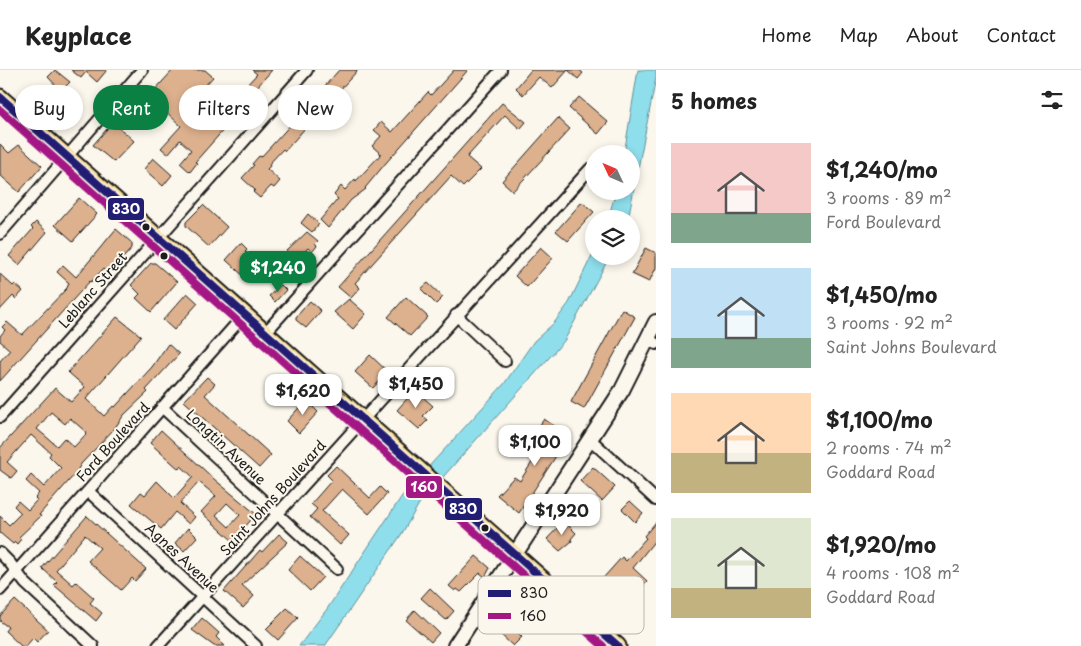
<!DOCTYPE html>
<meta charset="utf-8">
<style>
:root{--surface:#fff;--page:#f6f6f6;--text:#222;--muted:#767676;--line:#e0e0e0;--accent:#0b8043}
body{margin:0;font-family:"Playpen Sans",sans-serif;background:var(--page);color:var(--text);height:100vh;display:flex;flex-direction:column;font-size:19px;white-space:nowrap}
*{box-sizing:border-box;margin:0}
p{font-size:16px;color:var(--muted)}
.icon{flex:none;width:28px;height:28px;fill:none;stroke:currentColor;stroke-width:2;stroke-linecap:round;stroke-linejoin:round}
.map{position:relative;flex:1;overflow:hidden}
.drawer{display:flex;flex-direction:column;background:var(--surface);width:425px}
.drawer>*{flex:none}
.guide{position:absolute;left:15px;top:15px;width:475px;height:45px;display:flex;gap:10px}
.needle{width:32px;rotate:314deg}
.buttons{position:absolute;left:585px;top:75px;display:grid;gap:10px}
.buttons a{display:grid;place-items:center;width:55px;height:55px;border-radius:50%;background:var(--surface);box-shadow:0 2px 8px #0003;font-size:25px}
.price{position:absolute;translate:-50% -42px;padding:0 11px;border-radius:10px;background:#fff;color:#222;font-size:16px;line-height:32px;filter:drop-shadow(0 1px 2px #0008)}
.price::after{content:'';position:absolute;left:50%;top:30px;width:15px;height:11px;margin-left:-8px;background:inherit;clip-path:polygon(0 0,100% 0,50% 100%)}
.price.selected{background:var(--accent);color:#fff}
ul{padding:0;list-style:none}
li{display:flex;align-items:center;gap:15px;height:125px;padding:0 15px}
li span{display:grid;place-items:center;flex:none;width:140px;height:100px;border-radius:0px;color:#555}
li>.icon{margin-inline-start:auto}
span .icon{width:60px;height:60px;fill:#fffc;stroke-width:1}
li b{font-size:21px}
h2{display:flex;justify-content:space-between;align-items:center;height:60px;padding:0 15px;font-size:21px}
.tag{padding:0 18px;border-radius:22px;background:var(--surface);box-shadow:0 2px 8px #0003;font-size:18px;line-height:45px}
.tag.selected{background:var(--accent);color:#fff}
header{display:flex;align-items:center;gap:30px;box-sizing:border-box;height:70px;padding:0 25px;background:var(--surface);border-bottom:1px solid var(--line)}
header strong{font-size:24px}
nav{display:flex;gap:28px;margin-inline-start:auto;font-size:18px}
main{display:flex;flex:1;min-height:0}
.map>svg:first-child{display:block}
.water{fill:#8fdeec;stroke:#619099}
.building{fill:#ddb18e;stroke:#1c1c1c;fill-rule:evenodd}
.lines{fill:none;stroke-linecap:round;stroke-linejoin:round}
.street-casing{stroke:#1c1c1c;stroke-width:14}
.secondary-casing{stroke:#1c1c1c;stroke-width:18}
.primary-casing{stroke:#1c1c1c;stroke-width:19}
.street{stroke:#fbf7ec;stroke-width:10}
.secondary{stroke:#fbf7ec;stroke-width:14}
.primary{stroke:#fbdf96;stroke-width:15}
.bus-1-casing{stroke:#fbf7ec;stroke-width:11}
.bus-2-casing{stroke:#fbf7ec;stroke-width:11}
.bus-1{stroke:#221e72;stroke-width:8}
.bus-2{stroke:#a31984;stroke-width:8}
.bus-dot{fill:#1c1c1c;stroke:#fbf7ec;stroke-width:2}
.labels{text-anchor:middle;stroke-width:4;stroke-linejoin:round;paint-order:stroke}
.street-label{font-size:14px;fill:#1c1c1c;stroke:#fbf7ec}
.key{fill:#fbf7ec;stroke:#b8b5ae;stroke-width:1}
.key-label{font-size:14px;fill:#1c1c1c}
.line-badge{stroke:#fbf7ec;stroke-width:2}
.badge-label{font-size:14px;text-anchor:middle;font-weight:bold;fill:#fff}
</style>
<header>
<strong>Keyplace</strong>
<nav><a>Home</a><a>Map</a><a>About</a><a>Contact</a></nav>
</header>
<main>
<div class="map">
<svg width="656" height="576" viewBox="0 0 656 576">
<rect width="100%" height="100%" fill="#fbf7ec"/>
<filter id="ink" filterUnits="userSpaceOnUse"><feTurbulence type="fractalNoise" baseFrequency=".02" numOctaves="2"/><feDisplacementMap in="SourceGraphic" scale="10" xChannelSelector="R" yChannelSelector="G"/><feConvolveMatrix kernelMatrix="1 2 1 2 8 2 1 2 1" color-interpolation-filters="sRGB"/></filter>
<g filter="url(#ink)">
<path class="water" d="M638,0H656V8L628,149H608L616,121H631V84H624Z
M594,181V186H610L564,271L419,434L401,465L325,576H299L327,539L402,426L504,314L534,271L554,253L569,233Z"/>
<path class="building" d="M55,0L70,12L61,21L48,7Z
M71,0H107L97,12L86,2L81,8Z
M173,0H205L213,7L202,19L225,38L257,4L252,0H272L257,17L259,19L249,31L195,92L197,93L190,102L180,93L191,80L180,70L168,84L161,78L181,56L159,35L151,44L141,35Z
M339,0H358L337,23L349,34L334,51L321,40L285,81L283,79L269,94L270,96L267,99L280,111L274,118L271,116L260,128L253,122L255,120L242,108L254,95L252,94L259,86L261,87L296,49L293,47L298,41L301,43Z
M454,0H468L385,94L365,118L366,119L351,130L328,158L320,150L338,129L334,125L341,116L345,120L355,109L356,111L381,84L372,76L381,66L374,60L381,52L392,62L428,22L431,25Z
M531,0H579L583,3L578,9L568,0L552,18L539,7L523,25L516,18Z
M53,22L76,41L69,50L46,30Z
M579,27L608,52L598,64L569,38Z
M502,33L526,52L520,59L505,45L467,87L481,99L463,117L451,106L355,213L360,218L351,228L338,217Z
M558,48L570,59L513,121L502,111Z
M113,52L134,71L114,92L93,75Z
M0,74L9,83L19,75L42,96L19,122L0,105Z
M153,88L172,105L163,116L144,99Z
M79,128L97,144L73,171L55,155Z
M582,132L594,142L568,171L556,161Z
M203,135L227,157L209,177L186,156V152Z
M308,144L319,154L312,162L301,153Z
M36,152L47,162L19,195L9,186L33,159L31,157Z
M116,159L132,173V178L109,204L103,199L91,212L90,211L0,311V291L10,280L0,271V266L5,260L2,257L7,252L22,265L67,218L69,213L57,202L63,195L76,207Z
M307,162L318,171L315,174L317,176L312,182L308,178L296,189L287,181Z
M241,173L247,179L245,181L260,195L247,209L226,190Z
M541,177L553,188L527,217L515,206Z
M646,178L656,183V198L649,212L632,204Z
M151,193H155L177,212L151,242L136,228L140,224L131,215Z
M0,204L13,216L15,214L23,221L16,229L13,226L0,240Z
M428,213L443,227L436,234L421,219Z
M281,215L286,220L275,232L269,226Z
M187,223L198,233L174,260L163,250Z
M406,227L428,247L410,266L388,247Z
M349,229L366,244L353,259L334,242Z
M310,231L321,241L306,258L296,250V247Z
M622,239L635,247L584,339L571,332Z
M117,247L141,266L86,329L104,346L113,336L115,337L152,297L168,274L179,284L146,320L148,322L124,345L114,359L81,394L75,404L39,445L41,446L19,467L21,469L17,474L15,472L13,474L0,463V446L9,455L21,443L14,436L18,431L28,440L37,430L35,428L39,423L26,411L31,405L44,417L61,398L49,386L51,383L31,365L7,392L17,401L11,408L0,400V378L55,318L71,332L85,317L68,302ZM51,342L65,354L70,348L87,363L74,377L64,368L57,376L37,359Z
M370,285L388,302L373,318L355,302Z
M207,307L215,314L205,325L271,385L259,398L184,331Z
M415,320L433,336L423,346L428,350L419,359L397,340Z
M306,330L318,342L299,363L287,351Z
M544,349L569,366L519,443L497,425L514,407L520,411L545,372L534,364Z
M161,360L214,409L256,444L233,471L201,442L216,426L199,412L180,433L195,447L189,454L175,442L161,459L131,434L141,422L145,425L157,411L174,428L193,407L181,396L179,399L150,373ZM227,433L240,445L229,457L216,445Z
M336,396L370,428L380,417L387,424L369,444L342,419L322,441L349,465L340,475L310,447L317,439L311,434L332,410L327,405Z
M593,397L615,417L602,431L580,411Z
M630,431L643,443L635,452L622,439Z
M87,446L146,499L135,511L132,508L121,520L88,491L100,478L85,465L56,500L73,515L76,512L94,528L90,533L102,543L96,551L54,515L57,512L42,498Z
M564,451L576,463L571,469L572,471L560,481L547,469Z
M656,452V469L633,498L647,511L635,524L639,528L626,542L596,516L622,487L626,491L646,468L644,466Z
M188,458L197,467L184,481L175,473Z
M279,464L288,472L242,515L254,526L243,538L224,521L260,480L262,482Z
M300,486L323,507L310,521L288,500Z
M476,486L490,498L485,507L480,503L461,522L457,519L455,521L449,516Z
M430,518L454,541L446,550L421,528Z
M15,530L48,560L37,572L33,568L26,576H21L5,561L8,557L0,551V546Z
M524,533L533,542L515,560L522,567L513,576L500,564L512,551L509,548Z
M287,538L298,548L278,570L266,559Z
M415,540L439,563L431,572L406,550Z
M202,548L219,563L216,567L225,576H214L192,560Z"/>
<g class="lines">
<g class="street-casing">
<path id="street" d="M0,164L142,0
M456,245L505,291
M266,262L501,0
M648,268L656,274
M162,337L337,499
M0,347L307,0
M590,369L656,430
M88,421L256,576
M0,483L10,493L25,513L93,576
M0,520L246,243
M158,576L590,99"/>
</g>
<g class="secondary-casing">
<path id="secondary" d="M455,576L622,320L656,252"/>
</g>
<g class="primary-casing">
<path id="primary" d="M0,27C207,209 411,394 618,576"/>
</g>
<use href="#street" class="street"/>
<use href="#secondary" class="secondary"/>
<use href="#primary" class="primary"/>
<g class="bus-1-casing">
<path id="bus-1" d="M0,27L618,576"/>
</g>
<g class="bus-2-casing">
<path id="bus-2" d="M0,40L603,576"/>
</g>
<use href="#bus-1" class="bus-1"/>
<use href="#bus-2" class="bus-2"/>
</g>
</g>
<g class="bus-dot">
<circle cx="146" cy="157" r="4.5"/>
<circle cx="164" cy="186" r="4.5"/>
<circle cx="485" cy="458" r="4.5"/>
</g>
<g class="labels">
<g class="street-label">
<text transform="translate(93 220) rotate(-49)" y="5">Leblanc Street</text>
<text transform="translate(113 372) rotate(-48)" y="5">Ford Boulevard</text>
<text transform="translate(226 377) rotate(43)" y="5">Longtin Avenue</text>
<text transform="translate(273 428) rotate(-48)" y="5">Saint Johns Boulevard</text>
<text transform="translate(182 488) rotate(43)" y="5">Agnes Avenue</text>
</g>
</g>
<rect x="478" y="506" width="166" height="58" rx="8" class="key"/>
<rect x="488" y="520" width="23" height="7" fill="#221e72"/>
<rect x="488" y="543" width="23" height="6" fill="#a31984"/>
<g class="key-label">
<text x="520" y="528">830</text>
<text x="520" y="551">160</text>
</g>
<g class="line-badge">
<rect x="107" y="127" width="38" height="24" rx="5" fill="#221e72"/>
<rect x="405" y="405" width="38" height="24" rx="5" fill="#a31984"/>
<rect x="444" y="427" width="39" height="24" rx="5" fill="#221e72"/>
</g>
<g class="badge-label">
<text x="126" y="144">830</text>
<text x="424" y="422">160</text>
<text x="463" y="444">830</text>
</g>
</svg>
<div class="buttons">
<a><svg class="needle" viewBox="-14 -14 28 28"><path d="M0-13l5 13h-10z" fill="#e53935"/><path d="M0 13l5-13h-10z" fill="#767676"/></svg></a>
<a><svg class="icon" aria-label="layers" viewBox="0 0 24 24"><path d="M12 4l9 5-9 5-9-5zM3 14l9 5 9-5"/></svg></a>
</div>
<b class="price selected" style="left:278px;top:223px">$1,240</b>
<b class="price" style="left:416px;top:339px">$1,450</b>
<b class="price" style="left:303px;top:346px">$1,620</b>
<b class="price" style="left:535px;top:397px">$1,100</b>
<b class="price" style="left:562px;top:466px">$1,920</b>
<div class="guide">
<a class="tag">Buy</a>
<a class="tag selected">Rent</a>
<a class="tag">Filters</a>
<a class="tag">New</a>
</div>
</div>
<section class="drawer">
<h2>5 homes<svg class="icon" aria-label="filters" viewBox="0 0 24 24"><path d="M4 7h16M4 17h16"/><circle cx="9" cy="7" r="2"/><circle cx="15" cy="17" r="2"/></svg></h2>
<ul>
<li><span style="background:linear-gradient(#f6c9c9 70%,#7fa58c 0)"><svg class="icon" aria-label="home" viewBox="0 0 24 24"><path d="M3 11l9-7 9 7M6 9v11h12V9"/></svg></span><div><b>$1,240/mo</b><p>3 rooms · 89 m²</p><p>Ford Boulevard</p></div></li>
<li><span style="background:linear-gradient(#bfe0f5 70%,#7fa58c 0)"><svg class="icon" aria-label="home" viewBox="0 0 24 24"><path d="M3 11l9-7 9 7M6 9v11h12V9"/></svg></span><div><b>$1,450/mo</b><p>3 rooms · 92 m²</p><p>Saint Johns Boulevard</p></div></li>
<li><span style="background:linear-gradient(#ffd9b3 60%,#c2b280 0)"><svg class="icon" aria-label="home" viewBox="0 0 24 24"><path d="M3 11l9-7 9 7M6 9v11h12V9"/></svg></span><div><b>$1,100/mo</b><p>2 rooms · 74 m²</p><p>Goddard Road</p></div></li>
<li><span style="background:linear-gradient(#dfe7d0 70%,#c2b280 0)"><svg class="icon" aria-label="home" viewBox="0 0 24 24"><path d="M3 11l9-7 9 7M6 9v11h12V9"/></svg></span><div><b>$1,920/mo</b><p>4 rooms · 108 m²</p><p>Goddard Road</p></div></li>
</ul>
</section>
</main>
